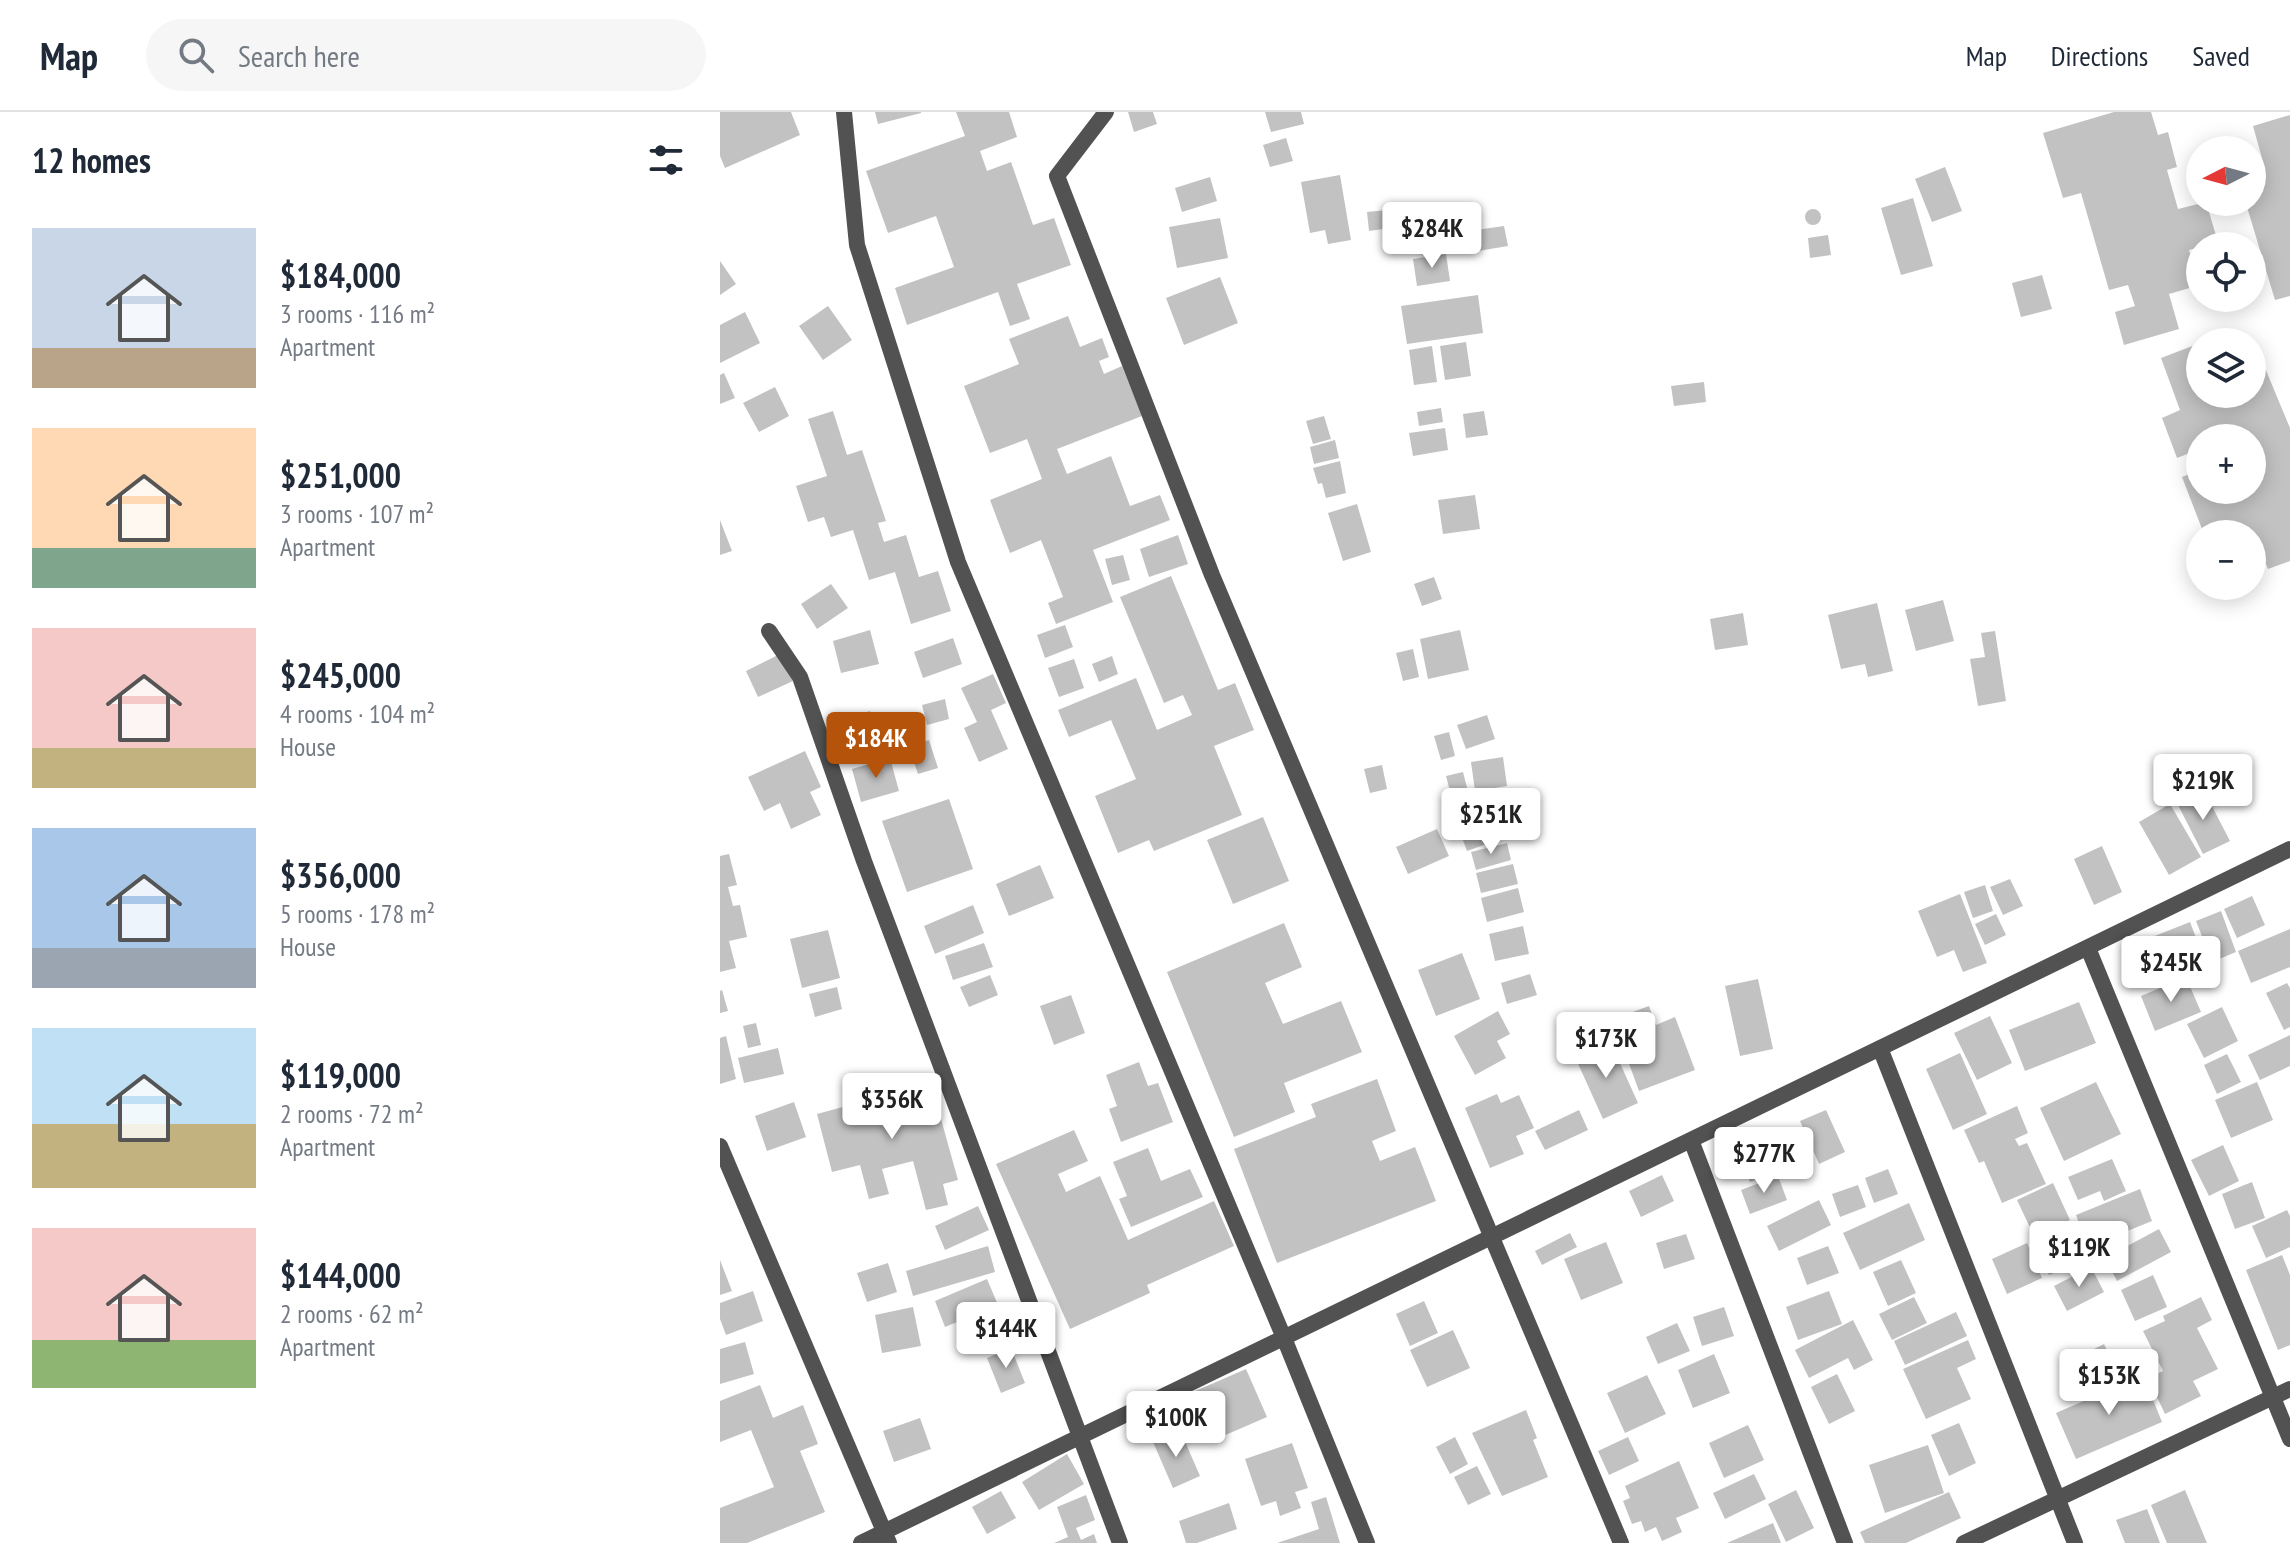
<!DOCTYPE html>
<meta charset="utf-8">
<style>
:root{--surface:#fff;--page:#f6f6f7;--text:#1f2937;--muted:#747a83;--line:#e0e1e3;--accent:#b45309}
body{margin:0;font-family:"PT Sans Narrow",sans-serif;background:var(--page);color:var(--text);height:100vh;display:flex;flex-direction:column;font-size:30px;white-space:nowrap}
*{box-sizing:border-box;margin:0}
p{font-size:26px;color:var(--muted)}
.icon{flex:none;width:44px;height:44px;fill:none;stroke:currentColor;stroke-width:2;stroke-linecap:round;stroke-linejoin:round}
.map{position:relative;flex:1;overflow:hidden}
.panel{display:flex;flex-direction:column;background:var(--surface);width:720px}
.panel>*{flex:none}
.needle{width:52px;rotate:264deg}
.fabs{position:absolute;left:1466px;top:24px;display:grid;gap:16px}
.fabs a{display:grid;place-items:center;width:80px;height:80px;border-radius:50%;background:var(--surface);box-shadow:0 4px 20px #0003;font-size:40px}
.price{position:absolute;translate:-50% -68px;padding:0 18px;border-radius:8px;background:#fff;color:#222;font-size:26px;line-height:52px;filter:drop-shadow(0 2px 4px #0008)}
.price::after{content:'';position:absolute;left:50%;top:48px;width:24px;height:18px;margin-left:-12px;background:inherit;clip-path:polygon(0 0,100% 0,50% 100%)}
.price.active{background:var(--accent);color:#fff}
ul{padding:0;list-style:none}
li{display:flex;align-items:center;gap:24px;height:200px;padding:0 32px}
li span{display:grid;place-items:center;flex:none;width:224px;height:160px;border-radius:0px;color:#555}
li>.icon{margin-inline-start:auto}
span .icon{width:96px;height:96px;fill:#fffc;stroke-width:1}
li b{font-size:34px}
h2{display:flex;justify-content:space-between;align-items:center;height:96px;padding:0 32px;font-size:34px}
header{display:flex;align-items:center;gap:48px;box-sizing:border-box;height:112px;padding:0 40px;background:var(--surface);border-bottom:2px solid var(--line)}
header strong{font-size:38px}
nav{display:flex;gap:44px;margin-inline-start:auto;font-size:28px}
.search{width:560px;height:72px;background:var(--page);display:flex;align-items:center;gap:20px;box-sizing:border-box;padding:0 28px;border-radius:44px;color:var(--muted);font-size:30px}
main{display:flex;flex:1;min-height:0}
.map>svg:first-child{display:block}
.building{fill:#c2c2c2}
.lines{fill:none;stroke-linecap:round;stroke-linejoin:round}
.minor{stroke:#525252;stroke-width:16}
</style>
<header>
<strong>Map</strong>
<div class="search"><svg class="icon" aria-label="search" viewBox="0 0 24 24"><circle cx="10" cy="10" r="6"/><path d="M15 15l6 6"/></svg>Search here</div>
<nav><a>Map</a><a>Directions</a><a>Saved</a></nav>
</header>
<main>
<section class="panel">
<h2>12 homes<svg class="icon" aria-label="filters" viewBox="0 0 24 24"><path d="M4 7h16M4 17h16"/><circle cx="9" cy="7" r="2"/><circle cx="15" cy="17" r="2"/></svg></h2>
<ul>
<li><span style="background:linear-gradient(#c9d6e8 75%,#b9a48a 0)"><svg class="icon" aria-label="home" viewBox="0 0 24 24"><path d="M3 11l9-7 9 7M6 9v11h12V9"/></svg></span><div><b>$184,000</b><p>3 rooms · 116 m²</p><p>Apartment</p></div></li>
<li><span style="background:linear-gradient(#ffd9b3 75%,#7fa58c 0)"><svg class="icon" aria-label="home" viewBox="0 0 24 24"><path d="M3 11l9-7 9 7M6 9v11h12V9"/></svg></span><div><b>$251,000</b><p>3 rooms · 107 m²</p><p>Apartment</p></div></li>
<li><span style="background:linear-gradient(#f6c9c9 75%,#c2b280 0)"><svg class="icon" aria-label="home" viewBox="0 0 24 24"><path d="M3 11l9-7 9 7M6 9v11h12V9"/></svg></span><div><b>$245,000</b><p>4 rooms · 104 m²</p><p>House</p></div></li>
<li><span style="background:linear-gradient(#a9c7e8 75%,#9aa5b1 0)"><svg class="icon" aria-label="home" viewBox="0 0 24 24"><path d="M3 11l9-7 9 7M6 9v11h12V9"/></svg></span><div><b>$356,000</b><p>5 rooms · 178 m²</p><p>House</p></div></li>
<li><span style="background:linear-gradient(#bfe0f5 60%,#c2b280 0)"><svg class="icon" aria-label="home" viewBox="0 0 24 24"><path d="M3 11l9-7 9 7M6 9v11h12V9"/></svg></span><div><b>$119,000</b><p>2 rooms · 72 m²</p><p>Apartment</p></div></li>
<li><span style="background:linear-gradient(#f6c9c9 70%,#8fb573 0)"><svg class="icon" aria-label="home" viewBox="0 0 24 24"><path d="M3 11l9-7 9 7M6 9v11h12V9"/></svg></span><div><b>$144,000</b><p>2 rooms · 62 m²</p><p>Apartment</p></div></li>
</ul>
</section>
<div class="map">
<svg width="1570" height="1431" viewBox="0 0 1570 1431">
<rect width="100%" height="100%" fill="#fff"/>
<path class="building" d="M0,0H71L80,23L5,56L0,44Z
M155,0H201V1L158,12Z
M236,0H289L297,25L260,39L267,59L291,50L313,113L334,106L351,153L297,172L310,207L290,214L278,180L187,213L175,176L234,155L216,104L168,121L146,59L245,24Z
M408,0H433L437,12L414,20Z
M545,0H581L584,12L551,20Z
M1394,0H1431L1438,23L1448,20L1457,55L1447,58L1458,97L1486,90L1498,130L1469,138L1480,173L1449,182L1459,217L1404,233L1395,200L1415,194L1408,173L1389,178L1361,81L1343,86L1323,21Z
M1570,3V184L1555,188L1527,95L1515,99L1513,90H1532V61L1545,57L1533,14Z
M566,26L573,49L550,55L543,33Z
M1225,55L1242,99L1212,110L1195,67Z
M620,63L631,128L608,132L605,118L590,121L581,70Z
M490,65L497,89L462,100L455,76Z
M1193,86L1213,154L1181,163L1161,96Z
M1085 105a8 8 0 1 1 16 0a8 8 0 1 1-16 0Z
M667,98L670,116L649,119L647,100Z
M500,106L508,146L457,156L449,115Z
M784,114L788,134L752,140L749,119Z
M1108,123L1111,143L1090,146L1088,126Z
M726,142L730,169L697,174L693,147Z
M0,149L16,172L0,183Z
M1322,163L1332,197L1301,205L1292,171Z
M500,165L518,211L464,233L446,186Z
M758,183L763,221L687,232L681,194Z
M108,194L132,228L103,248L79,214Z
M25,200L40,231L0,251V213Z
M348,204L360,235L382,226L389,245L379,249L384,262L402,254L422,304L337,337L347,362L391,344L410,394L440,383L450,408L373,438L393,490L336,512L328,491L343,485L321,428L290,441L270,388L322,367L307,327L270,341L244,274L299,252L289,227Z
M746,230L751,264L725,268L720,234Z
M1480,231V282H1532V261L1545,256L1570,316V449L1548,457L1542,442L1532,446V422H1484L1462,365L1480,358V378H1532V326H1480V337L1457,346L1442,306L1460,298L1441,246Z
M712,234L717,270L694,273L689,238Z
M4,261L15,286L0,292V263Z
M984,270L986,290L954,294L951,274Z
M55,275L69,304L39,320L23,291Z
M721,296L723,310L699,314L697,300Z
M113,299L127,343L142,338L166,409L158,411L164,430L186,423L199,465L218,459L231,499L191,512L175,460L149,468L133,418L111,425L104,405L88,410L76,374L107,364L88,307Z
M764,299L768,323L746,326L743,302Z
M604,304L611,327L593,332L586,309Z
M725,316L728,338L693,344L689,321Z
M615,328L619,346L594,352L590,335Z
M620,349L626,381L606,386L602,371L598,372L593,356Z
M755,383L760,417L723,422L718,388Z
M637,392L651,440L623,449L608,401Z
M0,408L12,439L0,443Z
M458,423L468,452L429,465L420,437Z
M403,443L410,468L392,473L385,447Z
M451,464L498,578L515,571L534,618L494,634L522,703L434,739L429,728L398,741L375,684L416,667L391,608L349,625L338,598L416,566L437,618L472,603L463,583L444,591L400,485Z
M714,465L722,487L702,494L694,472Z
M111,472L128,496L97,517L81,492Z
M1223,488L1234,529L1196,539L1185,498Z
M1157,491L1173,559L1148,565L1145,552L1121,557L1108,503Z
M1023,501L1028,533L995,538L990,507Z
M345,513L353,535L325,546L317,523Z
M150,518L159,552L121,561L113,529Z
M740,518L749,558L708,567L700,527Z
M1275,519L1286,589L1258,594L1250,547L1265,545L1261,521Z
M233,526L242,552L203,566L194,540Z
M693,537L699,565L683,569L676,541Z
M60,542L73,569L38,585L26,559Z
M392,544L398,562L379,570L372,552Z
M354,547L364,576L339,585L328,556Z
M273,562L286,591L271,598L288,637L259,650L244,616L257,610L241,576Z
M225,587L229,607L207,613L202,593Z
M150,599L160,631L121,642L112,611Z
M183,601L191,624L172,631L164,608Z
M767,603L775,627L746,637L737,613Z
M729,620L735,644L721,648L714,624Z
M209,628L218,656L198,662L189,635Z
M85,639L101,675L90,680L101,703L71,717L60,691L44,699L28,665Z
M783,645L787,674L755,679L751,650Z
M170,646L179,679L141,690L132,657Z
M662,653L667,677L650,681L644,657Z
M743,660L750,687L733,691L726,664Z
M1483,677L1510,729L1483,742L1457,691Z
M229,687L253,757L187,780L162,709Z
M1450,692L1481,745L1449,763L1419,710Z
M543,705L569,769L513,792L487,728Z
M777,710L783,726L747,739L741,723Z
M717,717L729,744L688,762L676,735Z
M787,731L791,748L756,758L751,740Z
M1382,734L1402,780L1374,793L1354,747Z
M9,742L17,773L8,775L13,794L20,793L27,825L9,829L16,856L0,860V744Z
M793,752L798,772L761,781L756,761Z
M320,753L334,786L289,804L276,772Z
M1290,767L1303,794L1283,803L1270,775Z
M1265,773L1273,799L1253,806L1244,780Z
M798,776L804,800L767,810L761,786Z
M1240,782L1267,851L1243,860L1234,838L1217,845L1198,799Z
M1532,784L1545,813L1517,826L1504,797Z
M253,793L264,821L215,842L204,814Z
M1501,799L1516,840L1492,850L1476,809Z
M1276,802L1286,823L1265,833L1255,812Z
M1470,810L1486,852L1433,873L1417,831Z
M564,811L582,855L545,871L563,912L621,889L642,940L564,971L575,1000L514,1025L447,860Z
M803,814L809,842L775,849L769,822Z
M1570,817V855L1531,871L1518,839Z
M108,818L120,866L82,876L70,827Z
M264,831L273,855L233,868L225,844Z
M742,841L760,887L716,904L698,858Z
M810,862L817,883L787,892L781,871Z
M270,863L278,883L249,895L240,875Z
M1466,865L1481,900L1435,919L1421,884Z
M1038,867L1053,937L1020,944L1005,874Z
M1567,871L1570,876V915L1564,918L1546,881Z
M117,875L122,897L95,905L89,882Z
M2,878L8,899L0,901V879Z
M351,883L365,921L334,933L320,894Z
M1359,890L1376,931L1305,959L1289,918Z
M929,894L936,913L955,905L975,958L919,979L900,927L906,925L899,905Z
M1502,895L1518,929L1484,946L1467,912Z
M778,899L790,922L777,929L786,946L755,963L734,924Z
M1270,904L1292,951L1257,968L1234,921Z
M36,911L41,933L28,936L23,914Z
M1570,923V954L1540,968L1528,943Z
M6,924L16,967L0,972V926Z
M890,929L918,991L883,1007L855,945Z
M58,936L64,962L24,971L18,946Z
M1240,941L1267,1002L1233,1018L1206,957Z
M1507,942L1521,970L1497,982L1484,953Z
M419,950L428,974L438,971L453,1010L401,1030L389,997L397,994L386,963Z
M657,967L676,1019L652,1029L660,1049L695,1035L716,1089L557,1151L514,1037L596,1005L591,992Z
M1376,970L1401,1022L1344,1049L1320,996Z
M1537,970L1553,1008L1511,1026L1495,988Z
M211,971L238,1068L223,1072L228,1093L206,1098L193,1049L162,1057L169,1082L149,1087L140,1053L112,1060L97,1002Z
M777,982L781,991L799,983L814,1016L796,1024L804,1042L770,1056L745,996Z
M74,990L86,1025L47,1039L35,1004Z
M1297,994L1308,1021L1295,1027L1299,1034L1307,1031L1326,1072L1282,1091L1264,1049L1259,1051L1244,1018Z
M859,998L868,1018L825,1038L815,1019Z
M1106,998L1125,1040L1099,1052L1080,1009Z
M1049,1017L1064,1057L1030,1070L1015,1030Z
M354,1018L368,1049L338,1062L346,1080L380,1064L408,1128L494,1089L514,1134L427,1173L430,1181L350,1217L276,1052Z
M1503,1033L1519,1069L1489,1084L1471,1048Z
M428,1036L441,1069L470,1057L483,1085L411,1115L399,1087L407,1084L393,1050Z
M1392,1047L1406,1079L1384,1089L1380,1079L1358,1088L1348,1065Z
M1168,1057L1178,1082L1154,1091L1145,1066Z
M942,1063L954,1089L921,1105L909,1079Z
M1058,1064L1067,1088L1030,1102L1021,1078Z
M1532,1070L1545,1106L1515,1117L1502,1082Z
M1333,1071L1350,1108L1314,1124L1297,1088Z
M1138,1073L1146,1095L1120,1105L1112,1082Z
M1420,1077L1432,1109L1368,1135L1356,1103Z
M1099,1088L1111,1113L1059,1139L1047,1114Z
M1189,1091L1205,1128L1140,1158L1123,1121Z
M258,1094L269,1118L225,1138L215,1114Z
M1567,1098L1570,1104V1135L1546,1146L1532,1114Z
M1342,1116L1357,1151L1329,1163L1314,1129Z
M1439,1117L1451,1140L1397,1169L1385,1146Z
M850,1121L857,1135L822,1153L815,1139Z
M966,1122L975,1147L944,1157L936,1131Z
M886,1130L903,1171L861,1188L844,1147Z
M1307,1131L1322,1166L1287,1182L1272,1147Z
M268,1134L275,1160L193,1184L186,1159Z
M1108,1134L1119,1161L1087,1173L1077,1146Z
M1562,1143L1570,1163V1233L1558,1238L1526,1158Z
M0,1148L12,1179L0,1183Z
M1181,1148L1196,1181L1168,1194L1153,1160Z
M168,1151L177,1180L147,1190L137,1161Z
M1371,1155L1384,1180L1347,1199L1334,1174Z
M1433,1163L1447,1195L1415,1209L1401,1178Z
M267,1167L278,1193L225,1215L215,1189Z
M33,1179L43,1209L6,1223L0,1207V1191Z
M1109,1179L1122,1212L1078,1228L1066,1195Z
M1194,1185L1207,1211L1172,1228L1159,1202Z
M1481,1185L1492,1208L1477,1216L1498,1257L1473,1269L1481,1284L1445,1302L1428,1266L1443,1259L1423,1219L1445,1209L1443,1204Z
M704,1189L718,1221L690,1234L676,1202Z
M193,1195L201,1234L162,1241L155,1203Z
M1004,1195L1014,1224L982,1234L973,1205Z
M1236,1200L1247,1224L1185,1253L1174,1229Z
M285,1206L292,1221L265,1234L259,1219Z
M1133,1208L1153,1248L1134,1258L1128,1246L1089,1266L1075,1238Z
M957,1211L970,1239L938,1252L926,1225Z
M733,1218L750,1256L707,1275L690,1238Z
M1248,1228L1256,1247L1237,1256L1251,1287L1206,1307L1183,1257Z
M25,1230L34,1262L0,1272V1237Z
M1384,1232L1399,1263L1363,1281L1348,1250Z
M291,1236L305,1271L281,1281L267,1246Z
M994,1242L1010,1281L973,1296L958,1258Z
M526,1257L547,1305L487,1331L466,1283Z
M1117,1262L1135,1299L1109,1312L1091,1275Z
M927,1263L946,1302L905,1321L887,1281Z
M1423,1263L1442,1310L1356,1347L1336,1301Z
M40,1273L53,1306L83,1293L98,1332L80,1339L105,1400L27,1431H0V1396L54,1375L31,1318L0,1330V1289Z
M806,1298L817,1326L813,1328L828,1365L782,1384L752,1321Z
M200,1306L211,1337L174,1350L163,1319Z
M1239,1311L1256,1351L1229,1364L1211,1323Z
M1028,1313L1044,1348L1004,1366L989,1331Z
M460,1318L480,1364L453,1376L433,1330Z
M735,1325L748,1352L730,1362L716,1335Z
M908,1325L919,1349L889,1363L878,1339Z
M572,1331L588,1376L575,1380L581,1396L560,1404L556,1389L541,1394L525,1347Z
M1208,1333L1224,1381L1165,1401L1149,1353Z
M347,1342L364,1372L319,1398L302,1370Z
M959,1349L979,1396L956,1406L962,1420L942,1429L936,1415L925,1420L921,1409L912,1412L903,1389L910,1386L905,1374Z
M757,1354L771,1382L748,1393L734,1365Z
M1034,1362L1046,1387L1005,1407L993,1381Z
M1076,1378L1094,1416L1066,1430L1048,1392Z
M1465,1378L1487,1431H1447L1431,1393Z
M281,1379L296,1406L267,1422L252,1395Z
M1229,1380L1241,1406L1186,1431H1145L1140,1420Z
M366,1383L375,1408L356,1416L361,1428L374,1422L377,1431H334L348,1425L337,1395Z
M606,1385L620,1431H557L599,1417L591,1390Z
M509,1391L517,1417L477,1431H466L459,1409Z
M1427,1397L1440,1431H1405L1396,1408Z
M1053,1411L1061,1431H1007Z"/>
<g class="lines">
<path class="minor" d="M124,0L137,133L238,450L564,1226L647,1431
M386,0L337,64L492,463L901,1431
M49,519L80,565L144,749L400,1431
M1368,836L1570,1327
M1160,936L1355,1431
M971,1028L1125,1431
M0,1034L169,1431
M141,1431L1570,737
M1244,1431L1570,1277"/>
</g>
</svg>
<div class="fabs">
<a><svg class="needle" viewBox="-14 -14 28 28"><path d="M0-13l5 13h-10z" fill="#e53935"/><path d="M0 13l5-13h-10z" fill="#747a83"/></svg></a>
<a><svg class="icon" aria-label="locate" viewBox="0 0 24 24"><circle cx="12" cy="12" r="6"/><path d="M12 2v4M12 18v4M2 12h4M18 12h4"/></svg></a>
<a><svg class="icon" aria-label="layers" viewBox="0 0 24 24"><path d="M12 4l9 5-9 5-9-5zM3 14l9 5 9-5"/></svg></a>
<a>+</a>
<a>−</a>
</div>
<b class="price" style="left:712px;top:158px">$284K</b>
<b class="price active" style="left:156px;top:668px">$184K</b>
<b class="price" style="left:1483px;top:710px">$219K</b>
<b class="price" style="left:771px;top:744px">$251K</b>
<b class="price" style="left:1451px;top:892px">$245K</b>
<b class="price" style="left:886px;top:968px">$173K</b>
<b class="price" style="left:172px;top:1029px">$356K</b>
<b class="price" style="left:1044px;top:1083px">$277K</b>
<b class="price" style="left:1359px;top:1177px">$119K</b>
<b class="price" style="left:286px;top:1258px">$144K</b>
<b class="price" style="left:1389px;top:1305px">$153K</b>
<b class="price" style="left:456px;top:1347px">$100K</b>
</div>
</main>
